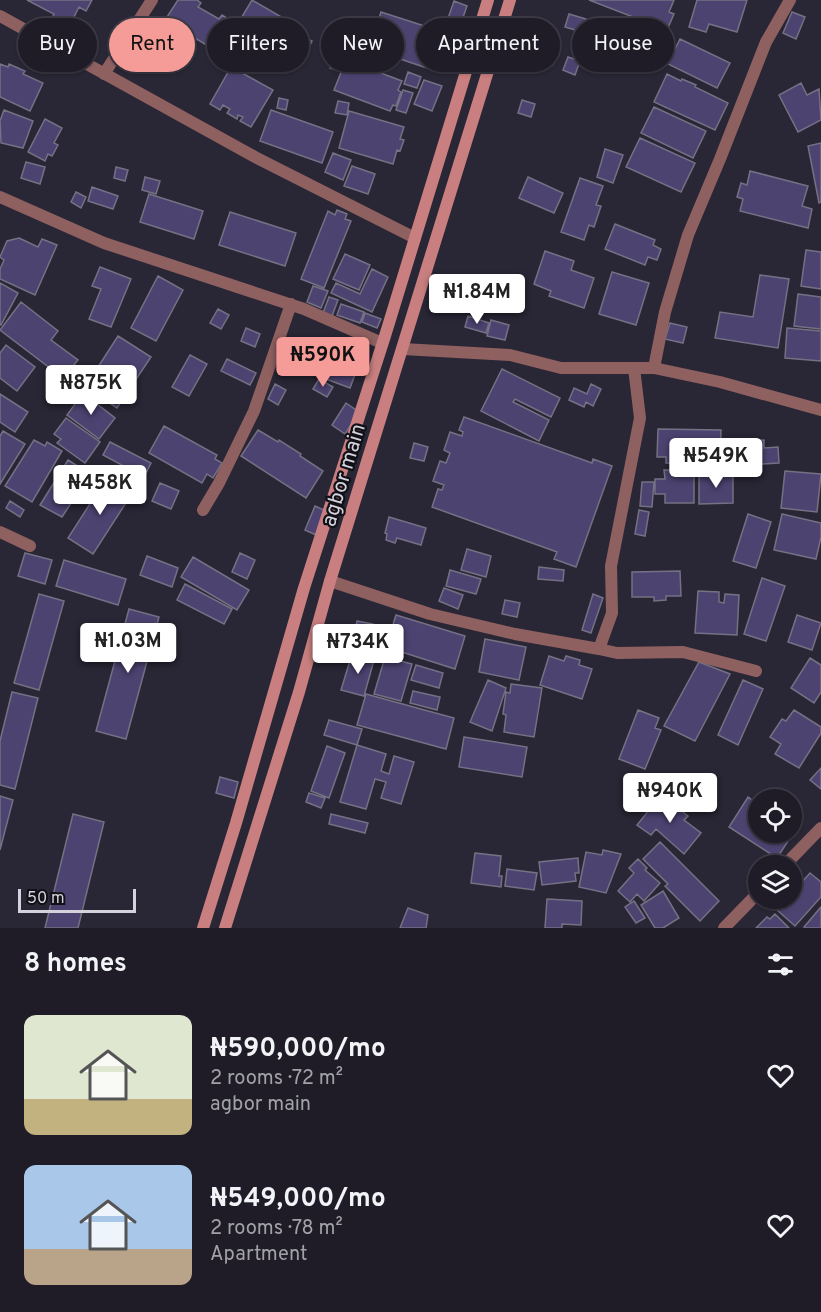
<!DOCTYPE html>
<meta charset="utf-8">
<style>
:root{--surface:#1f1c28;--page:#2c2934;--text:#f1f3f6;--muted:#a1a1a8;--line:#3c3a45;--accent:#f59b98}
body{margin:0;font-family:Overpass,sans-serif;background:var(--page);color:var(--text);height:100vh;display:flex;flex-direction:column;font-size:22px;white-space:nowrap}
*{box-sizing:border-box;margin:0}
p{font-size:20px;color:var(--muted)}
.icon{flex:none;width:33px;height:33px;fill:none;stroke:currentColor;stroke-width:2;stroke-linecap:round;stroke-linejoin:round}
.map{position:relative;height:928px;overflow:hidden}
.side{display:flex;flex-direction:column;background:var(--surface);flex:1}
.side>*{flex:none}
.guide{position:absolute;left:18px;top:18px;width:786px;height:54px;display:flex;gap:12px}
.tools{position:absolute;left:748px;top:789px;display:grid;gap:12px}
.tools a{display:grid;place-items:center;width:54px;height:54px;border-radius:50%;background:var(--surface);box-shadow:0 2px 4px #0004,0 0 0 2px var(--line);font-size:30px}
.scale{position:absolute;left:18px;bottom:15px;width:118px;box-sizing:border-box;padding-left:6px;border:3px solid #d4d3dd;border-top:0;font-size:16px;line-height:21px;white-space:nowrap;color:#d4d3dd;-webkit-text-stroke:4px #111017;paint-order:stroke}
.price{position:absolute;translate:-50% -51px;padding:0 14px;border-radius:6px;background:#fff;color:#222;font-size:20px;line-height:39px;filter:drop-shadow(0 2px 3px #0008)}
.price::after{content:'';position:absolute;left:50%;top:36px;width:18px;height:14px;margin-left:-9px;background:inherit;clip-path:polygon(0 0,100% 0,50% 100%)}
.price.active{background:var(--accent);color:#111}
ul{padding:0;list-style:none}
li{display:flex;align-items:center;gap:18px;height:150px;padding:0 24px}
li span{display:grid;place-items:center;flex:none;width:168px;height:120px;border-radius:12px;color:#555}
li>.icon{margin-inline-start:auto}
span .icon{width:72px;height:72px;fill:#fffc;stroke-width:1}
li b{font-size:26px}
h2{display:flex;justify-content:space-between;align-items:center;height:72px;padding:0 24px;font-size:26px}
.tag{padding:0 21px;border-radius:27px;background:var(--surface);box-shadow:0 2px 4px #0004,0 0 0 2px var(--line);font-size:21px;line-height:54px}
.tag.active{background:var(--accent);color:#111}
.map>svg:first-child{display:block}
.building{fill:#4d4371;stroke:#747184;stroke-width:1.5}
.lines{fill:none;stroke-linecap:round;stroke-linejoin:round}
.street{stroke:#8f6060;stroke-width:12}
.secondary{stroke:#c97f7f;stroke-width:12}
.labels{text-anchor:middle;stroke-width:4.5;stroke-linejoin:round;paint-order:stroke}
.street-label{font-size:21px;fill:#d4d3dd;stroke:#111017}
</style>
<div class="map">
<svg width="821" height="928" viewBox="0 0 821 928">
<rect width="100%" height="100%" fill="#292635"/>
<path class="building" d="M27,0H92L86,11L79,7L71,23L65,20L61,27L50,22L54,14Z
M178,0H197L201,3L198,7L219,19L222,15L235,23L218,52L165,20Z
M252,0L290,22L271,54L260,47L255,56L242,48L245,44L231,35Z
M589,0H674L669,12L674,14L667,30Z
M697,0H747L737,32L709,24L706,32L689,27Z
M454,1L467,6L457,35L444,30Z
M381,12L440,31L427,68L379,52L380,49L375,47L379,37L374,35Z
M792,12L805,17L796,39L783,33Z
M569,14L586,19L582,32L565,27Z
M291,29L300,34L288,57L278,52Z
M302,36L312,41L301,63L291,58Z
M680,39L730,63L717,88L668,64Z
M539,42L559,49L553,65L533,58Z
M334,50L345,53L340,71L330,68Z
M568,57L580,61L575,75L563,70Z
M346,60L402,81L398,90L401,92L396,106L393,105L390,111L334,90Z
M0,64L8,67L9,64L25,71L23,74L43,83L30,111L0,97Z
M231,67L273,90L251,127L240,121L243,117L238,115L237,119L227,113L230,109L223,105L220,110L210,104Z
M408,72L421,77L417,88L404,84Z
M667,74L681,81L682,79L696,85L695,87L728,103L715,130L654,102Z
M424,80L442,86L432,111L414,104Z
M801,83L807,95L819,89L821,120L798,132L779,95Z
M403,90L413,93L406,113L396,110Z
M279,98L288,100L286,110L277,108Z
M522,100L535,104L531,117L518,113Z
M338,101L349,103L347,115L335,113Z
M654,107L706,131L693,158L641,133Z
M4,110L33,121L23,148L1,143L0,121Z
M271,110L333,132L322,163L260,141Z
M349,111L404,127L400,139L404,140L400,151L397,150L393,164L339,148Z
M45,119L62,128L54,143L58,145L52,156L48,154L45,161L28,152Z
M640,138L695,163L681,192L626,167Z
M821,143V202L819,203L808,146Z
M605,149L623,155L613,183L597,177Z
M333,153L351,160L343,180L325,172Z
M26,162L45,167L40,184L21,178Z
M352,166L375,174L368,194L344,186Z
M116,167L128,170L125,181L114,178Z
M750,171L808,186L802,206L812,209L808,228L740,211L743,199L737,197L741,183L747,185Z
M145,177L160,181L156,194L142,190Z
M528,177L563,193L554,213L519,198Z
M580,178L603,186L596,205L601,206L594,227L589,225L584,240L561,232Z
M92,187L118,196L113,209L88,201Z
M76,192L86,197L81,208L71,202Z
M149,194L203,211L194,239L140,222Z
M337,210L347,214L345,219L351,221L324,288L301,279L328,211L335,215Z
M230,212L296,233L285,266L219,245Z
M615,224L655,240L653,245L661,249L657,260L648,257L645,265L605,249Z
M19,238L38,247L42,239L57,245L35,295L0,279V269L4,260L0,257L7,241Z
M806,250L821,252V289L801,286Z
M545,251L574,261L571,270L594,278L584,308L549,296L551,291L534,284Z
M345,254L370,265L359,290L333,279Z
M100,267L131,279L111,327L89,319L101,289L92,286Z
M372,269L388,277L372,312L331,293L336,283L360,294Z
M612,272L649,283L636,325L599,314Z
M760,275L789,279L778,348L715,338L720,312L753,317Z
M158,276L183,290L156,341L131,328Z
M0,283L18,293L1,325H0Z
M313,286L328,291L321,308L307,302Z
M484,287L493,291L487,303L478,299Z
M798,294L821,297V329L794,326Z
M329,297L338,300L332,316L323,313Z
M21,302L58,331L51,340L78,360L63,378L0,330Z
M341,304L364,312L360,323L337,315Z
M218,309L229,315L221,329L210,323Z
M365,313L381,319L377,328L362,322Z
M468,316L489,323L486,333L465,327Z
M491,320L509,325L505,340L487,336Z
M670,323L687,327L683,343L665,339Z
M246,328L260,334L255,347L241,341Z
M787,328L821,331V361L785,358Z
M118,336L151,357L117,408L85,387Z
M313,343L360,361L350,388L302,370Z
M6,345L35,367L17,391L0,378V353Z
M190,355L207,364L189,396L172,387Z
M285,358L297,363L292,375L280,370Z
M227,359L256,373L250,385L221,371Z
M502,369L560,398L551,417L515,399L513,402L549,420L539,441L481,411Z
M319,379L333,387L327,397L313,389Z
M275,384L286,390L278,405L268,399Z
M591,384L601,389L593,406L586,402L584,407L569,400L574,388L587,394Z
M83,393L115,418L99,439L67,415Z
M0,394L28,412L15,432L0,422Z
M346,403L359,412L345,434L332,425Z
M464,417L592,463L593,459L612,466L576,567L554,559L557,552L432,507L438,489L442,490L444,485L433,481L440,461L446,463L450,453L444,450L450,432L462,436L463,432L459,430Z
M66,418L100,442L85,463L57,443L61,439L54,434Z
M164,426L217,455L215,459L222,463L213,478L207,474L202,483L149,453Z
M658,429L721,430L720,464L666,463V457H657Z
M258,430L278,442L279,440L301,454L300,456L323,471L306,498L241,456Z
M3,431L25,444L0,484V436Z
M34,440L45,446L47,442L62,451L32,502L5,486Z
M764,440V448L778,447L779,463L730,466L729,443Z
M110,442L151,463L144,477L103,455Z
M414,443L428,447L424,461L410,458Z
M68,460L90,474L62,517L40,505Z
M664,470H694V503H665V494H655V479H665Z
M785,471L821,474L817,512L781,508Z
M733,474V503L699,504V475Z
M106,479L131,495L93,554L68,538Z
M642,482H654L652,507L640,506Z
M160,483L179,491L171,509L152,501Z
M10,501L24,510L20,517L6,508Z
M315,506L326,511L316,535L305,530Z
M639,510L649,512L645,536L635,534Z
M748,514L771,522L756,568L733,561Z
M782,514L821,523V537L816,559L774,550Z
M389,517L426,528L421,545L397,538L395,543L386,540L387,534L385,533Z
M467,549L491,556L486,577L461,570Z
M25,553L52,560L45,584L18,576Z
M240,553L255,560L247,579L232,572Z
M147,556L178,568L172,587L140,575Z
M193,557L249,590L237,610L181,577Z
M64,560L126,579L118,605L56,586Z
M539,567L564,570L563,581L538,579Z
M450,570L481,579L476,594L446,586Z
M680,571L681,596H666V600L654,601V597H632V572Z
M762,578L785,586L766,641L744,634Z
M185,584L232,609L224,624L177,600Z
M444,588L463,595L458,609L439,601Z
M698,591L719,592V602L724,603L725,594L739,595L737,635L695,633Z
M39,594L64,601L39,690L14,683Z
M593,594L603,598L591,633L582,630Z
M505,600L520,603L517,617L502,614Z
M129,609L159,617L126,739L96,731Z
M396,615L465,636L455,669L386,647Z
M797,615L821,623L812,650L788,642Z
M357,621L373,624L368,647L352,644Z
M485,639L526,647L519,680L479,672Z
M352,654L374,660L364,696L341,690Z
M549,656L564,661L566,656L580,660L579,665L592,669L582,699L540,685Z
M385,657L412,664L401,701L374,694Z
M810,658L821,665V692L814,703L791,688Z
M699,662L730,674L695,741L664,726Z
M416,665L443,673L439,688L411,680Z
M488,680L506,688L492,731L470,722Z
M743,680L763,689L738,745L718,735Z
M511,684L542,688L534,737L504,732L506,715L503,714L506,692L510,693Z
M413,691L440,697L437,710L410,703Z
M12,692L38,698L15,789L0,785V741Z
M366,694L454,718L446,749L357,725Z
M638,710L659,718L655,728L661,730L645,769L619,759Z
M794,710L821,727V733L799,768L775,754L781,744L770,737L782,719L786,721Z
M329,720L362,729L357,745L324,735Z
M464,737L527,747L522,777L459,767Z
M357,745L386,754L381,771L389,774L394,756L414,762L401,804L381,798L386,782L375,779L366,809L340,802Z
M327,746L345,753L329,798L311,791Z
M821,768V789L810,780Z
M220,777L238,782L234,798L216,793Z
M309,793L325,798L321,808L306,802Z
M661,795L688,816L684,820L701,833L684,854L656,829L651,835L637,825Z
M0,796L13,800L0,850Z
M748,797L759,805V832H792V826L796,829L777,858L729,827Z
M73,814L104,822L78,928H45Z
M331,814L368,823L365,833L329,824Z
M660,842L719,901L700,921L665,886L668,884L643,859Z
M603,850L621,854L606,893L579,887L586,852L602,855Z
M475,853L501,856L499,876H502L501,887L471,883Z
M578,858L579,873H575L576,881L542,885L539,862Z
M638,859L647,868L645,870L660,883L644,901L637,894L630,902L618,891L634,873L629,868Z
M507,869L537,873L534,890L505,886Z
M810,873L821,882V897L795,926L777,910L787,898H792V893Z
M663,891L679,918L663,928H655L641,905Z
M547,899L582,901L581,925L562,924V928H545Z
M634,901L645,918L636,923L625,907Z
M821,907V928H806L804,927Z
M408,908L428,915L426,928H400Z
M775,914L789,928H756L767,917L770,919Z"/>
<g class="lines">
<path class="street" d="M0,16L255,157L415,238
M104,74L152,0
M0,197L104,243L304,309L382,343
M403,349L510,355L561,368H654L720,382L821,410
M654,368L665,312L688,235L720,159L766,42L790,0
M203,510L219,483L254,411L291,304
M0,532L30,546
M330,581L430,614L515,634L599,649L617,653L683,652L756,671
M599,649L612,613L611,566L640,418L634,368
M784,866L821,828
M724,928L759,892"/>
<path class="secondary" d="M203,928L236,823L304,588L385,336L488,0
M225,928L299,692L330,581L510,0"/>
</g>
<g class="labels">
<g class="street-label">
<text transform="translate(343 475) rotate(-73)" y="7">agbor main</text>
</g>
</g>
</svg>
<div class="tools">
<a><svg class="icon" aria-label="locate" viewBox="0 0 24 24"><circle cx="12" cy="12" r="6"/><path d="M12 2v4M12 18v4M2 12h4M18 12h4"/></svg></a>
<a><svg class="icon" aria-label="layers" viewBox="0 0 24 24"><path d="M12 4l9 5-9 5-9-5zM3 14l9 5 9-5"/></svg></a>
</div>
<div class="scale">50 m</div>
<b class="price" style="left:477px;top:325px">₦1.84M</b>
<b class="price active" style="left:323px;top:388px">₦590K</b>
<b class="price" style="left:91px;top:416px">₦875K</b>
<b class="price" style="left:716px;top:489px">₦549K</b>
<b class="price" style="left:100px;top:516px">₦458K</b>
<b class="price" style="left:128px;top:674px">₦1.03M</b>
<b class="price" style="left:358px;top:675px">₦734K</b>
<b class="price" style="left:670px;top:824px">₦940K</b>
<div class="guide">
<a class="tag">Buy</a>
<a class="tag active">Rent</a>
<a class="tag">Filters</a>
<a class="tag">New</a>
<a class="tag">Apartment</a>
<a class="tag">House</a>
</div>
</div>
<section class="side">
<h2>8 homes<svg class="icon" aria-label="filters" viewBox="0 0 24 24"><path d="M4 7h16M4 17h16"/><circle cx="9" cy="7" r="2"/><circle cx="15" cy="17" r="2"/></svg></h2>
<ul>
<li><span style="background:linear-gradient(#dfe7d0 70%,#c2b280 0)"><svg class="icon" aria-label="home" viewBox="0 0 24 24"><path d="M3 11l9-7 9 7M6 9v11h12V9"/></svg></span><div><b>₦590,000/mo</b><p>2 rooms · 72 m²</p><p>agbor main</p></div><svg class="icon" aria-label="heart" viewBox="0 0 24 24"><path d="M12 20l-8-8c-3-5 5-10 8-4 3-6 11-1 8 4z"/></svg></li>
<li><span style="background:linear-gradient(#a9c7e8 70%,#b9a48a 0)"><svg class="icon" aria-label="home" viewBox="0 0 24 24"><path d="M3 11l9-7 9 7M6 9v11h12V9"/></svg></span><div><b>₦549,000/mo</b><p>2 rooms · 78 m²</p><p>Apartment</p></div><svg class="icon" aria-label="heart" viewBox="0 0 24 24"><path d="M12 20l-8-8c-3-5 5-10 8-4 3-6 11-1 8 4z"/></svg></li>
</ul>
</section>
